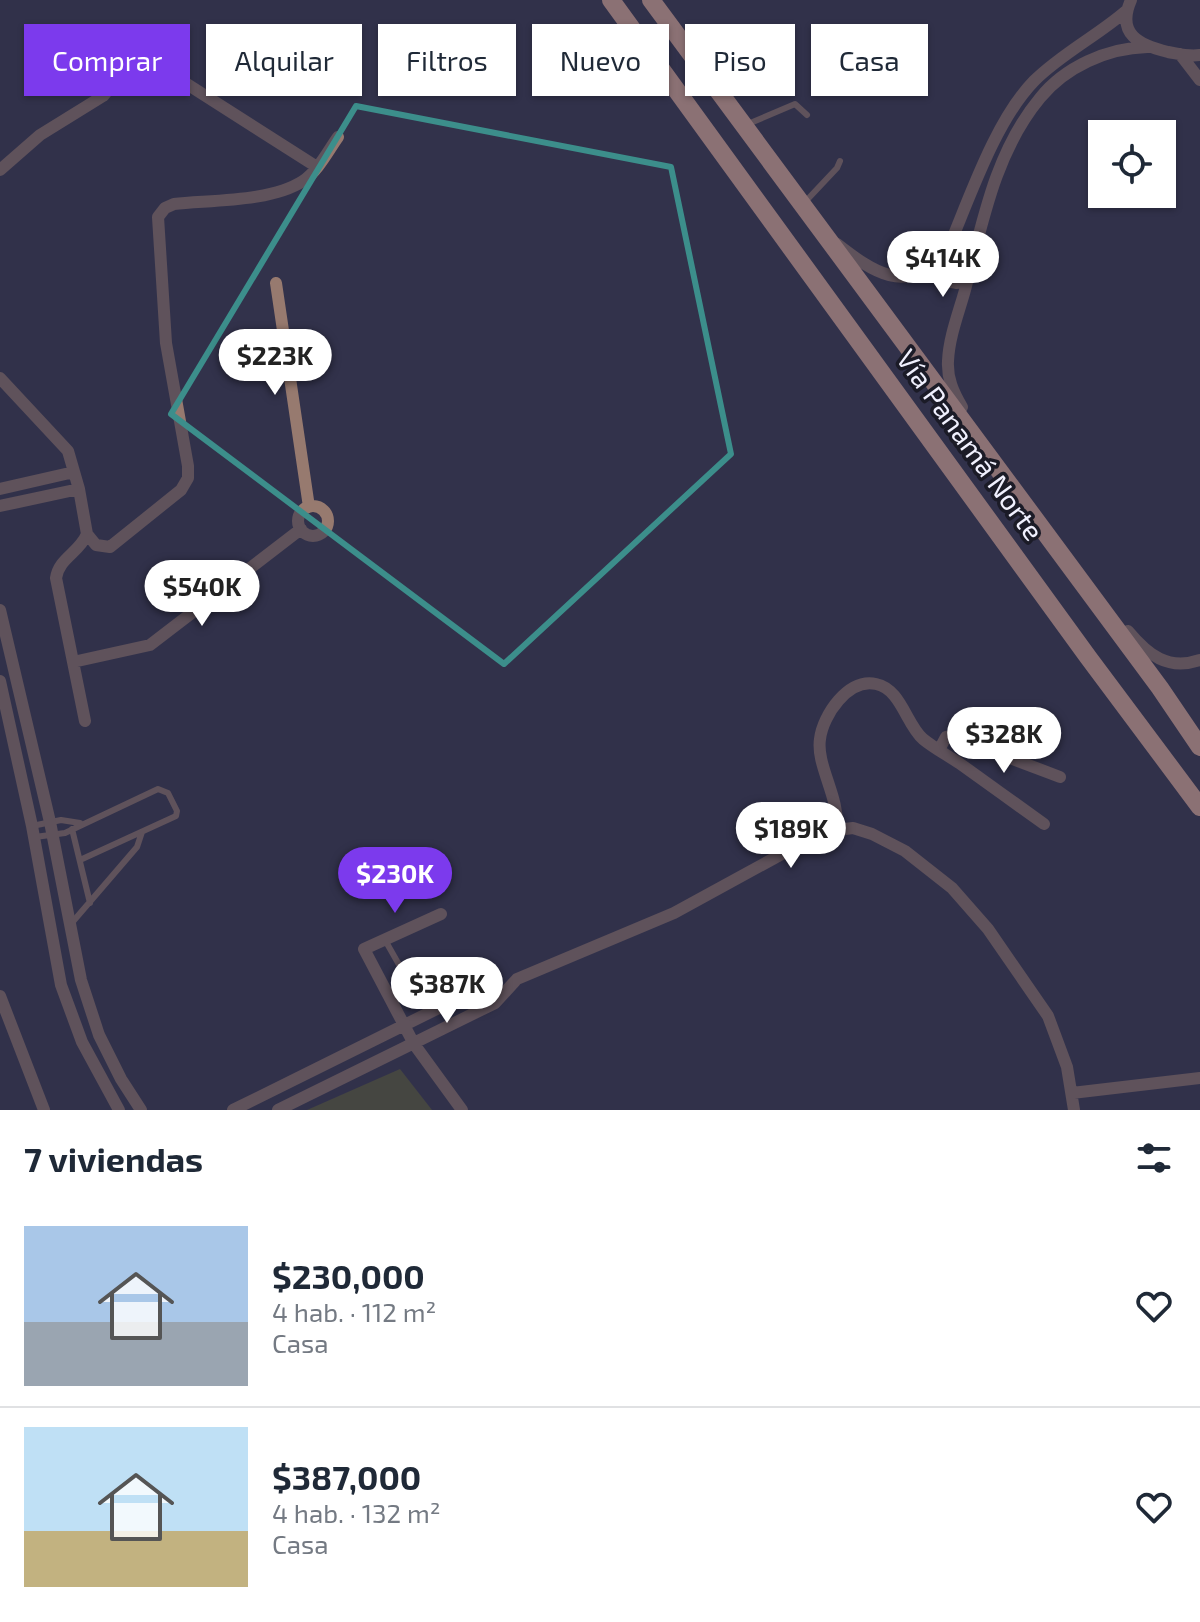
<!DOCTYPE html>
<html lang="es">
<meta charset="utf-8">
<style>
:root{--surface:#fff;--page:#f2f2f3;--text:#1f2937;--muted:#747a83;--line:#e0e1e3;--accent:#7c3aed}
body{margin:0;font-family:"Exo 2",sans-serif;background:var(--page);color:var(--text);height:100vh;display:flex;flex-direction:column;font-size:30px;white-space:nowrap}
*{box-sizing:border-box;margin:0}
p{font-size:26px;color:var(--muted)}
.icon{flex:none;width:44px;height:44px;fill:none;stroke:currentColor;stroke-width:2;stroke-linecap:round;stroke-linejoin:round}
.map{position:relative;height:1110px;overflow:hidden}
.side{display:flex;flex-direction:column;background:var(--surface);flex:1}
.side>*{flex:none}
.banner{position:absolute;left:24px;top:24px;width:1152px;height:72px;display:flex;gap:16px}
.tools{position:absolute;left:1088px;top:120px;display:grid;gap:16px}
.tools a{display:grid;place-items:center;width:88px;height:88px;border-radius:0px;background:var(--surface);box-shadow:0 2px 6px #0004;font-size:40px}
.price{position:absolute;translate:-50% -68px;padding:0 18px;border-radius:28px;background:#fff;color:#222;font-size:26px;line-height:52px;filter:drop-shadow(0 2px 4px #0008)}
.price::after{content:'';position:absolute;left:50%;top:48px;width:24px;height:18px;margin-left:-12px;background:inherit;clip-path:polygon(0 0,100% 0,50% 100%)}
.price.on{background:var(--accent);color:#fff}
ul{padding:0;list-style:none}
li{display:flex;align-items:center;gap:24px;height:200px;padding:0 24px}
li+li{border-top:2px solid var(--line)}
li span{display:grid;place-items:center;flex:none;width:224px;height:160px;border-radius:0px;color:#555}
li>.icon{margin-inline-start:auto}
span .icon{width:96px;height:96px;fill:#fffc;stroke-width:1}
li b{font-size:34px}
h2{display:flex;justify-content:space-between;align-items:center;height:96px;padding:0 24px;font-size:34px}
.chip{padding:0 28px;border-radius:0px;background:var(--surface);box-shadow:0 2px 6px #0004;font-size:28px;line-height:72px}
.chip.on{background:var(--accent);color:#fff}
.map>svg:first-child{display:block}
.green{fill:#5d5f36}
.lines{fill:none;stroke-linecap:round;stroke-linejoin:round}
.service{stroke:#977a6f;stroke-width:6}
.minor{stroke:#977a6f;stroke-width:12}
.primary{stroke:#f9bea7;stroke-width:18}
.marked{fill:none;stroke:#3c8e8b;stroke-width:6;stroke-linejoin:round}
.labels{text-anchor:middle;stroke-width:7;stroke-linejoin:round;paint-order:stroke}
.street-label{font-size:28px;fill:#f0f0fe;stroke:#1b1b27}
</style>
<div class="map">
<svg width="1200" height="1110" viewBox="0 0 1200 1110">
<rect width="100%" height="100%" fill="#32324b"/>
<path class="green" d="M400,1069L432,1110H307Z"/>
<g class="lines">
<path class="service" d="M748,124L795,104L807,115
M805,202L837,168L840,161
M32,826L61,820L80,823
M72,829L90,903
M35,837L65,833L158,789L168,793L177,811L176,816L80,860
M70,925L137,847L142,832
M385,940L406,977L405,984L391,1000"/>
<path class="minor" d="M1131,0C1116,34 1139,45 1168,52C1179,54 1189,57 1200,55
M118,40L317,167
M1180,54L1200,80
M0,170L40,135L103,96L140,53
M837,244C873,272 905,295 945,256C968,203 994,122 1034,81C1061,54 1097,36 1126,11
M945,256L943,271L947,281L957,283L968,272
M276,283L309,507
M0,378L68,451L79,489L87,534L96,545L110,547L181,490L188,478V466L166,343L158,217L165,208L174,204C211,200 271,202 303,181C318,171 328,151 338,137
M962,407C953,392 947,378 948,361C949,337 959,312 965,290C982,224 995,152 1040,98C1065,67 1107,48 1147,47
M0,489L74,472
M0,506L79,489
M298 521a15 15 0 1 1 30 0a15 15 0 1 1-30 0Z
M0,610L50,822L81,980L99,1035L121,1079L141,1110
M1128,631C1148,655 1168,671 1200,660
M73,662L150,645L301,529
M0,681L32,826L61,985L82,1042L119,1110
M85,721L56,578C59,558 79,553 87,534
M939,750L946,737L952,736L1060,777
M837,828C839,796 816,765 820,739C823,715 848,678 876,684C901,689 906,724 923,739C934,748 947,755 959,763C987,783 1016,804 1044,824
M441,914L364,949L414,1044L462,1110
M0,996L44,1110
M1072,1093L1200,1078
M233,1110L473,991
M278,1110L495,1003L517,979L674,913L822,832L853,828L872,834L905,851L952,888L988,929L1048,1016L1067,1067L1074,1110"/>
<path class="primary" d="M611,0L1088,657L1200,807
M651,0L1160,688L1200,747"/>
</g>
<path d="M0 0H1200V1110H0ZM356,106L671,167L731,454L504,664L171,414Z" fill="#32324b" fill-opacity=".55" fill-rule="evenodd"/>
<path class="marked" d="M356,106L671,167L731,454L504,664L171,414Z"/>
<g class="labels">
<g class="street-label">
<text transform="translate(970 445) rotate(54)" y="10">Vía Panamá Norte</text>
</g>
</g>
</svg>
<div class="tools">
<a><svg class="icon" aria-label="locate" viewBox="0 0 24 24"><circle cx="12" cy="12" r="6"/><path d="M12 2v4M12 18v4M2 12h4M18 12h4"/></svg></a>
</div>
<b class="price" style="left:943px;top:299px">$414K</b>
<b class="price" style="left:275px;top:397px">$223K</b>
<b class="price" style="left:202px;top:628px">$540K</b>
<b class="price" style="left:1004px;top:775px">$328K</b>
<b class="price" style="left:791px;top:870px">$189K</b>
<b class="price on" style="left:395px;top:915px">$230K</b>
<b class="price" style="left:447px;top:1025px">$387K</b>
<div class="banner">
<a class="chip on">Comprar</a>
<a class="chip">Alquilar</a>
<a class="chip">Filtros</a>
<a class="chip">Nuevo</a>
<a class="chip">Piso</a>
<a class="chip">Casa</a>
</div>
</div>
<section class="side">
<h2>7 viviendas<svg class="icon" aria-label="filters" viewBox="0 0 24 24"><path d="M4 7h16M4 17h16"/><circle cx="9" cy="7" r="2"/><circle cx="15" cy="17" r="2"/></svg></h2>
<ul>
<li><span style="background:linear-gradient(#a9c7e8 60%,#9aa5b1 0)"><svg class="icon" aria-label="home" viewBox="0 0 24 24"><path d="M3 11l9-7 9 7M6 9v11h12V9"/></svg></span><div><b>$230,000</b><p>4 hab. · 112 m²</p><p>Casa</p></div><svg class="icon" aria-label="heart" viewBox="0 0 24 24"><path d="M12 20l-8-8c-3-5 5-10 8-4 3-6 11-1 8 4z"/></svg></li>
<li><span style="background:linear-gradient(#bfe0f5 65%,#c2b280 0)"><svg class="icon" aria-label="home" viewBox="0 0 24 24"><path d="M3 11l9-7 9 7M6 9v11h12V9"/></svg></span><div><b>$387,000</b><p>4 hab. · 132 m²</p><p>Casa</p></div><svg class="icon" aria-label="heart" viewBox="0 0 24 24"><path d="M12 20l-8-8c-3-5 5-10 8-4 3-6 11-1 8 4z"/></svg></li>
</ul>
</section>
